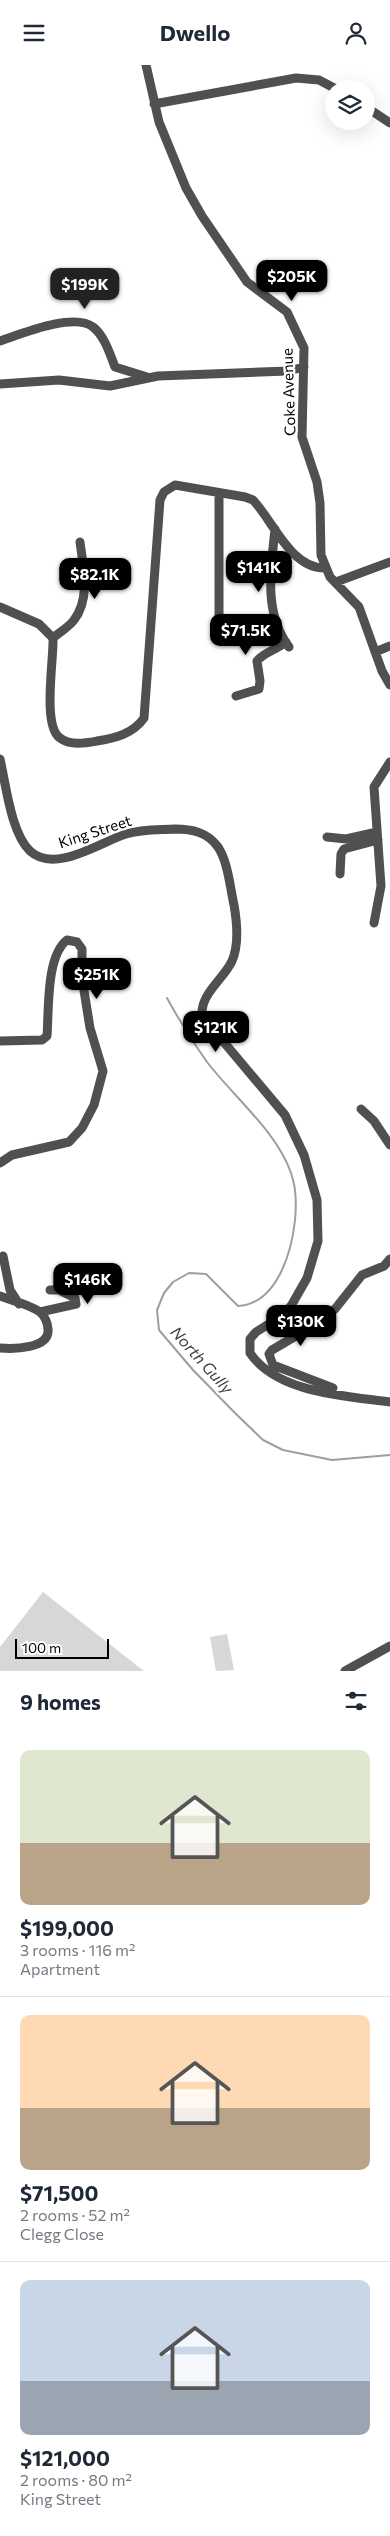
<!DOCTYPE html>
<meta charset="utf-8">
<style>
:root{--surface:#fff;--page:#f6f6f7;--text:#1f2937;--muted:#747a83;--line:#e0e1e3;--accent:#000}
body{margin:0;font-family:Commissioner,sans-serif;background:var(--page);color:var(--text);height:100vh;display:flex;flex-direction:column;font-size:19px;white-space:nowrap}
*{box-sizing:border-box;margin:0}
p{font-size:16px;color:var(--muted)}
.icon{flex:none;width:28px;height:28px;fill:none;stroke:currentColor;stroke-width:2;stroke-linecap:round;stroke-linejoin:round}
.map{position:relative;height:1606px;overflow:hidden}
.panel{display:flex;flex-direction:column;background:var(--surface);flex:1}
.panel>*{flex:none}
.buttons{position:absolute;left:325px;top:15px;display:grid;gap:10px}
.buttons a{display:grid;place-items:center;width:50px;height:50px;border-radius:50%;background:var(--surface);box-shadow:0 5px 20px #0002;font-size:25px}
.scale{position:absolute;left:15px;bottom:12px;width:94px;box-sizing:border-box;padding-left:5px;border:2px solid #000;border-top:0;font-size:14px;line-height:18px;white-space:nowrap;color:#000;-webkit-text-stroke:4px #fff;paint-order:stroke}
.price{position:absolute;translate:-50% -42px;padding:0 11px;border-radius:10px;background:var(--accent);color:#fff;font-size:16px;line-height:32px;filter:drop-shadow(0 1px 2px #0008)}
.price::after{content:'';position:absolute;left:50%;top:30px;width:15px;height:11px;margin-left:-8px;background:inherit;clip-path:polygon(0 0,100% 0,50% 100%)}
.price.on{background:#222;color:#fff}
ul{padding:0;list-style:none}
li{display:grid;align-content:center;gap:10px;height:265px;padding:0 20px}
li+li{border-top:1px solid var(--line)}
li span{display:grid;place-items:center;height:155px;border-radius:10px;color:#555}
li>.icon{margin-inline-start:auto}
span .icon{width:90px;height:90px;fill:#fffc;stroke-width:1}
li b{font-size:21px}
h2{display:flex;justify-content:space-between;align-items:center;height:60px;padding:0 20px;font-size:21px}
header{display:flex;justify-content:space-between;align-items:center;height:65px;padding:0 20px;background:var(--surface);font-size:22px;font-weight:700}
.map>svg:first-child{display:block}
.green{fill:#d7d7d7}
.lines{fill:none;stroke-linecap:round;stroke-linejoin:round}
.stream{stroke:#9e9e9e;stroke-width:2}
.minor{stroke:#505050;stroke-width:9}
.labels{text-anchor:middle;stroke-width:4.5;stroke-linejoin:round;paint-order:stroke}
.street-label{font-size:15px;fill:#000;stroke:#fff}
.water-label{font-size:16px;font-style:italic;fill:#3f3f3f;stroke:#fff}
</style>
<header><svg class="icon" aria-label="menu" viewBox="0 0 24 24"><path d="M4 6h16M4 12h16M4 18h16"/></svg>Dwello<svg class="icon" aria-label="person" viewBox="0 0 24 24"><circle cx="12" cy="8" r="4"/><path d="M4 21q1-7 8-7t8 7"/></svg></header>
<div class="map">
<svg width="390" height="1606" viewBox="0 0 390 1606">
<rect width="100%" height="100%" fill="#fff"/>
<path class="green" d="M43,1527L144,1606H0V1582Z
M227,1569L234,1605L216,1606L210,1572Z"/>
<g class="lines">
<path class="stream" d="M167,933C179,955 192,976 207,997C233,1031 277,1067 291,1108C301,1136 294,1179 282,1205C273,1224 260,1240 238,1241L206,1209L189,1208L173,1217L164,1228L157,1245L159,1265L193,1305L235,1348L263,1375L283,1385L332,1395L390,1390"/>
<path class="minor" d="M146,0L159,57L186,123L202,151L247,217L287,247L304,283L302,372L317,417L320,438L321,490L330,512L359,542L382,606L390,620
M154,39L296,13L319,15L336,24
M366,42L390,58
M0,276C21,269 74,247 93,262C104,270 110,289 115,302L147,312
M0,319L59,315L110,321L158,311L288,306L304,302
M219,428V562
M275,464C271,504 263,547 289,582
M336,517L390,497
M0,542L39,559L53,573C54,594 42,661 60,673C70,681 86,678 97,676C115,673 133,669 144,653L160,435L164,427L175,420L245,432L253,435C273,456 291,504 325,503
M53,573C60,567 69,562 74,555C91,533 83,501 80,477
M375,587L390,581
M236,631L259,624L260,616L257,596C264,587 276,585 286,577
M0,694C6,720 11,768 30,786C55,809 100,777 126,769C142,764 158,765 175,764C192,764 207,767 218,782C228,797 230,822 234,840C237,857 239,880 232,896C223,915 200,929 202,951L285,1050L304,1090L317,1135L318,1176L307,1213L291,1241L280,1252L256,1267L250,1274V1288C277,1328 346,1331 390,1337
M327,772L346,774L377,767
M340,809L341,789L344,784L378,775
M374,858L381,821L374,722L390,697
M0,976L42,975L47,971C49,945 46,891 67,875L77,877L82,884V913L90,963L103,1006L94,1040L82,1063L69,1077L12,1090L0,1098
M361,1044L374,1056L390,1080
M3,1191L10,1225L19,1239
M0,1231C10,1235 31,1240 40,1247C44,1250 48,1258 48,1264C50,1284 13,1284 0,1283
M40,1247L76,1239L75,1233L59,1225H50
M333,1323L273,1300L269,1289L272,1285L323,1255L335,1244L362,1210L384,1201L390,1194
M345,1606L390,1581"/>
</g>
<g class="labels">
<g class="street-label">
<text transform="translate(289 327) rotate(-92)" y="5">Coke Avenue</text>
<text transform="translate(95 767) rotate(-18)" y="5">King Street</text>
</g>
<g class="water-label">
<text transform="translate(202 1295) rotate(48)" y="6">North Gully</text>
</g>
</g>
</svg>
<div class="buttons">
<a><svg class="icon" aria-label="layers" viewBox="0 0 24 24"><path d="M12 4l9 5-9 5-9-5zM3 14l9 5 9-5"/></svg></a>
</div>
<div class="scale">100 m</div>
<b class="price" style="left:292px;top:237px">$205K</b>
<b class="price on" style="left:85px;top:245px">$199K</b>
<b class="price" style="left:259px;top:528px">$141K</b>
<b class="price" style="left:95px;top:535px">$82.1K</b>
<b class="price" style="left:246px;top:591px">$71.5K</b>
<b class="price" style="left:97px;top:935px">$251K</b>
<b class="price" style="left:216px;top:988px">$121K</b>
<b class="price" style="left:88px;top:1240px">$146K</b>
<b class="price" style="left:301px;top:1282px">$130K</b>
</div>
<section class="panel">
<h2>9 homes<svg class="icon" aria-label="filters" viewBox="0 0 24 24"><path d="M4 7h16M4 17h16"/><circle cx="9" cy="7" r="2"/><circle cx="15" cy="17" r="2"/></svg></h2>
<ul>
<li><span style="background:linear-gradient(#dfe7d0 60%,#b9a48a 0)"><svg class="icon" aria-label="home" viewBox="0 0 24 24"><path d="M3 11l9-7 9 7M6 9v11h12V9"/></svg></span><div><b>$199,000</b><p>3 rooms · 116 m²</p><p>Apartment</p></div></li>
<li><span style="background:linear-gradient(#ffd9b3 60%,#b9a48a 0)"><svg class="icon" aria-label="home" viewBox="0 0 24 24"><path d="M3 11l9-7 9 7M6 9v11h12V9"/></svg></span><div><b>$71,500</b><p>2 rooms · 52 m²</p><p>Clegg Close</p></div></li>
<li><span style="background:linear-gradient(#c9d6e8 65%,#9aa5b1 0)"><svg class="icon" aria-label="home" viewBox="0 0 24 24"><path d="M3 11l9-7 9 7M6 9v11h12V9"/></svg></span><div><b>$121,000</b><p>2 rooms · 80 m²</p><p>King Street</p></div></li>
</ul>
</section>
